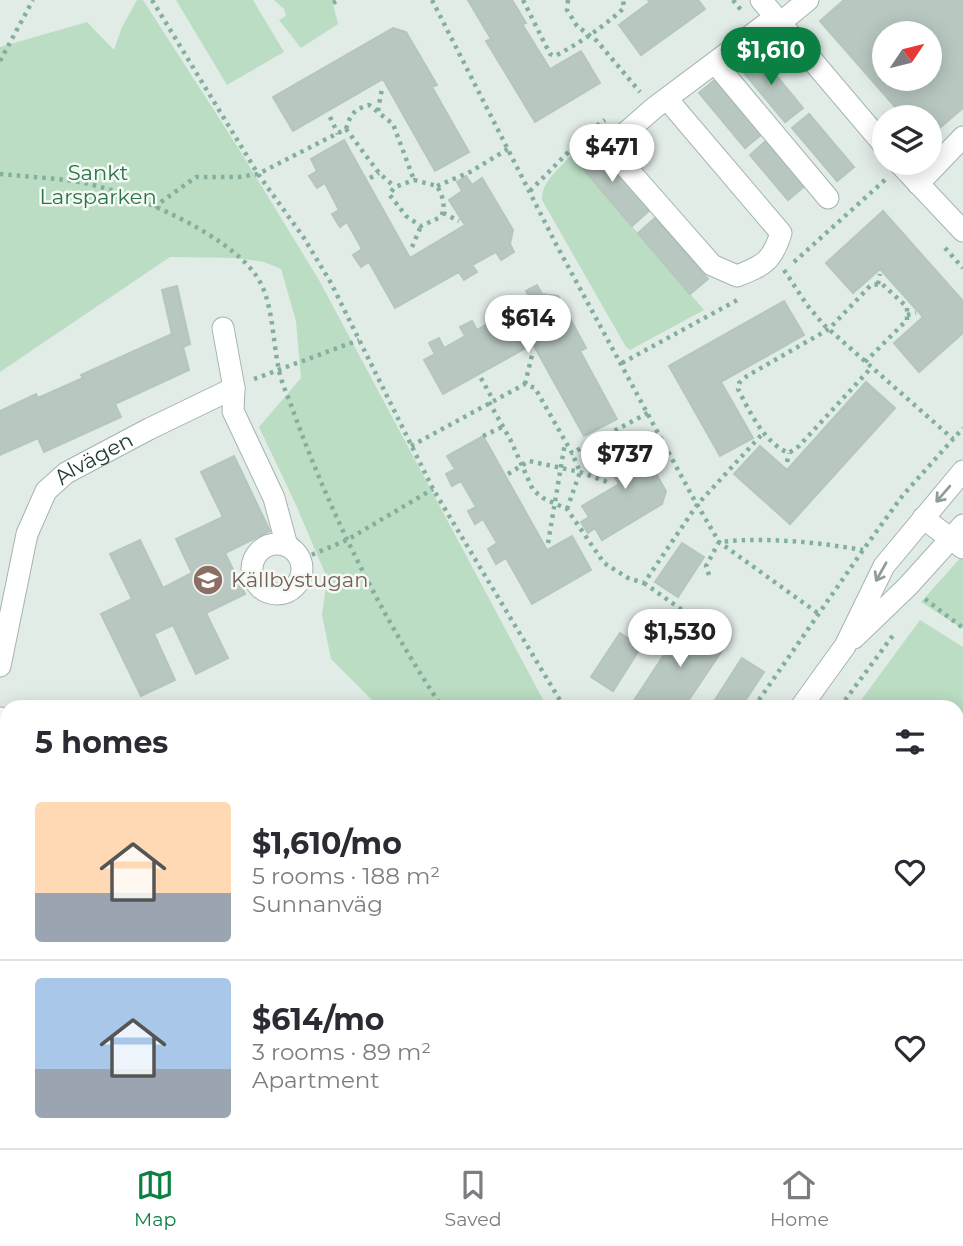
<!DOCTYPE html>
<meta charset="utf-8">
<style>
:root{--surface:#fff;--page:#f2f2f3;--text:#2b2b33;--muted:#7c7c81;--line:#e1e1e2;--accent:#0b8043}
body{margin:0;font-family:Montserrat,sans-serif;background:var(--page);color:var(--text);height:100vh;display:flex;flex-direction:column;font-size:26px;white-space:nowrap}
*{box-sizing:border-box;margin:0}
p{font-size:23px;color:var(--muted)}
.icon{flex:none;width:38px;height:38px;fill:none;stroke:currentColor;stroke-width:2;stroke-linecap:round;stroke-linejoin:round}
.map{position:relative;flex:1;overflow:hidden}
.side{position:absolute;left:0px;top:700px;width:964px;height:448px;display:flex;flex-direction:column;background:var(--surface);border-radius:21px 21px 0 0;box-shadow:0 4px 18px #0003}
.side>*{flex:none}
.needle{width:46px;rotate:55deg}
.tools{position:absolute;left:872px;top:21px;display:grid;gap:14px}
.tools a{display:grid;place-items:center;width:70px;height:70px;border-radius:50%;background:var(--surface);box-shadow:0 4px 18px #0003;font-size:35px}
.price{position:absolute;translate:-50% -60px;padding:0 16px;border-radius:24px;background:#fff;color:#222;font-size:23px;line-height:46px;filter:drop-shadow(0 2px 4px #0008)}
.price::after{content:'';position:absolute;left:50%;top:42px;width:21px;height:16px;margin-left:-10px;background:inherit;clip-path:polygon(0 0,100% 0,50% 100%)}
.price.current{background:var(--accent);color:#fff}
ul{padding:0;list-style:none}
li{display:flex;align-items:center;gap:21px;height:175px;padding:0 35px}
li+li{border-top:2px solid var(--line)}
li span{display:grid;place-items:center;flex:none;width:196px;height:140px;border-radius:7px;color:#555}
li>.icon{margin-inline-start:auto}
span .icon{width:84px;height:84px;fill:#fffc;stroke-width:1}
li b{font-size:30px}
h2{display:flex;justify-content:space-between;align-items:center;height:84px;padding:0 35px;font-size:30px}
.tab-bar{display:flex;justify-content:space-around;align-items:center;height:98px;border-top:2px solid var(--line);background:var(--surface);font-size:19px;color:var(--muted)}
.tab-bar a{display:grid;justify-items:center;gap:4px}
.tab-bar .current{color:var(--accent)}
.map>svg:first-child{display:block}
.green{fill:#bbddc3}
.building{fill:#b8c7c0;stroke:#b5c6be;stroke-width:2;fill-rule:evenodd}
.lines{fill:none;stroke-linecap:round;stroke-linejoin:round}
.minor-casing{stroke:#a5b4ae;stroke-width:23}
.path{stroke:#83af9f;stroke-width:4.5;stroke-dasharray:3.5 5;stroke-linecap:butt}
.minor{stroke:#fff;stroke-width:21}
.oneway{stroke:#909e9a}
.labels{text-anchor:middle;stroke-width:5;stroke-linejoin:round;paint-order:stroke}
.park-label{font-size:21px;fill:#2d7345;stroke:#f3f9f5}
.street-label{font-size:21px;fill:#223d35;stroke:#f3f9f5}
.education-label{font-size:21px;fill:#785e54;stroke:#f3f9f5;text-anchor:start}
</style>
<div class="map">
<svg width="963" height="1148" viewBox="0 0 963 1148">
<rect width="100%" height="100%" fill="#e2ece7"/>
<path class="green" d="M137,0H143L237,146L319,280L547,707H379L331,659L322,615L327,578L296,505L259,427L301,378L296,321L281,269L264,262L236,258L170,257L0,372V47L87,22L114,50L122,27Z
M176,0H253L284,52L227,85Z
M274,0H332L338,24L301,48L279,20L286,16L284,9Z
M571,155L704,310L630,350L626,347L542,200C541,182 560,168 571,155Z
M963,555V629L921,602Z
M920,620L963,647V825L957,819V707H856Z
M0,1095L7,1097V1141H124L150,1148H0Z
M831,1141H898L906,1148H841Z"/>
<path class="building" d="M468,0H512L526,23L522,24L550,69L581,51L600,83L535,122L486,41L491,39Z
M648,0H698L705,9L641,55L619,25L650,2Z
M844,0H963V108L929,137V117H904L820,21ZM884,33H929V79H884Z
M393,28L406,32L437,85L432,87L469,152L435,171L383,79L293,131L273,97Z
M757,52L803,108L785,122L739,67Z
M716,79L762,134L745,148L699,93Z
M809,114L854,167L837,181L792,128Z
M344,140L410,258L465,225L449,200L462,191L457,182L466,176L472,185L482,178L513,230L510,244L514,252L501,260L496,252L472,265L477,272L464,280L459,272L395,308L369,262L361,267L353,255L362,249L347,222L340,227L332,214L339,210L325,183L317,188L309,176L317,171L311,159Z
M767,140L806,185L788,200L750,155Z
M592,143L650,210L632,226L574,158Z
M883,211L963,301V333L919,372L894,343L923,317L880,269L853,293L826,263Z
M655,218L708,279L690,294L638,233Z
M537,285L542,294L558,296L586,348L580,351L617,419L584,436L533,344L443,394L424,360L435,354L429,343L439,338L444,348L465,336L460,327L472,321L477,330L492,321L488,312L498,307L502,315L531,300L526,291Z
M177,286L190,344L183,347L189,370L115,404L121,417L44,452L38,438L0,455V411L36,394L38,398L83,378L81,375L172,334L162,290Z
M784,301L804,335L721,382L753,438L720,456L669,366Z
M866,382L895,408L790,524L734,474L760,446L787,470Z
M483,436L547,550L572,536L591,570L532,604L506,558L496,564L488,549L497,543L483,519L475,524L468,511L476,507L461,481L452,486L446,474L455,469L447,456Z
M620,438L625,446L636,439L666,491L662,504L602,540L595,528L588,533L581,522L589,517L582,506L619,484L603,459L615,452L610,444Z
M234,456L270,531L225,553L245,594L206,613L228,658L196,674L173,625L154,634L175,680L141,696L101,614L132,599L110,554L140,540L163,588L192,573L176,539L223,517L201,472Z
M682,543L704,557L678,597L655,582Z
M687,620L725,646L684,707H640L633,702Z
M620,633L641,647L613,691L591,677Z
M742,658L764,672L741,707H719L713,703Z
M7,764V816L0,805V768Z
M957,846L963,851V868L957,875Z
M958,905L963,909V930L957,925Z
M7,968V997L0,993V981Z
M580,1141H813L824,1148H576Z"/>
<g class="lines">
<g class="minor-casing">
<g id="minor">
<path d="M761,0L884,145"/>
<path d="M779,24L808,0"/>
<path d="M715,63L828,198"/>
<path d="M667,99L781,233C772,261 765,265 737,276L712,265L618,158L615,147L622,136L654,108L774,18"/>
<path d="M899,163L963,231"/>
<path d="M918,184L963,137"/>
<path d="M223,328L234,388L233,411L274,498L287,546"/>
<path d="M923,518L963,548"/>
<circle cx="277" cy="569" r="25"/>
<path d="M854,638L908,586L963,525"/>
<path id="s1" d="M0,666L27,534L46,491L66,473L149,429L234,388"/>
<path d="M801,707L845,646L884,566L963,471"/>
<path d="M0,718L7,719"/>
<path d="M0,1075L7,1078"/>
<path d="M198,1141L229,1148"/>
<path d="M933,1141L941,1148"/>
<path d="M58,1148L62,1141"/>
<path d="M362,1148L364,1141"/>
<path d="M521,1148L526,1141"/>
</g>
</g>
<path class="path" d="M152,0L258,174L304,238L331,283L433,489L564,707
M432,0L557,246L691,494L719,542L819,614
M523,0L550,54L555,56C580,43 603,27 624,8L623,0
M568,0L567,10L577,26L597,41L640,92
M733,0L741,10
M333,3L338,0
M0,61L33,0
M378,111L382,88
M330,117L338,134
M346,129C350,115 354,109 369,105L393,124L414,180
M0,174C29,177 61,178 89,184C137,195 225,233 255,274C273,298 272,336 278,365C280,379 286,392 291,405C329,511 380,614 442,707
M370,178L379,173
M414,180L437,186C443,197 446,205 441,217L421,226L406,216L389,194L395,187Z
M437,186L470,172L508,149
M530,191L588,132L605,120
M154,207L196,177H239L258,174L346,129L379,173L395,187
M443,213L459,221
M412,247L421,226
M945,248L963,268
M794,262L886,179
M784,270L807,305L824,325L953,439
M878,284L880,274
M907,315L916,313
M865,362L907,320V307L882,284L871,285L829,329L747,376L739,383L738,389C749,411 765,444 789,453L799,446L871,368
M622,363L741,298
M481,378L493,400
M254,379L359,340
M525,384L532,355
M489,402L510,439L533,490L543,498L567,509L604,563L628,578L644,583L697,505L764,432
M483,436L502,427
M411,446L525,384L535,388L572,453L648,413
M787,462L789,453
M508,474L529,461L580,472L607,482
M567,509L580,472L572,453
M548,543L565,443
M304,558L347,540L433,489
M709,575L706,566L719,542C767,537 816,542 863,550
M644,583L682,610
M925,599L963,628
M754,707L863,550L903,495L963,428
M840,707L894,634
M957,716L963,714
M957,822L963,827
M0,1042L7,1045
M0,1116L7,1119
M331,1141L342,1144
M125,1148L127,1141
M471,1148L478,1141
M560,1148L564,1141"/>
<use href="#minor" class="minor"/>
</g>
<defs><path id="oneway-shaft" d="M-6 0H5M1.5-3L5.5 0L1.5 3" fill="none" stroke-width="1.6" stroke-linecap="round" stroke-linejoin="round" transform="scale(1.75)"/></defs>
<g class="oneway">
<use href="#oneway-shaft" transform="translate(943 494) rotate(131)"/>
<use href="#oneway-shaft" transform="translate(881 572) rotate(119)"/>
</g>
<defs>
<g id="school-disc" transform="scale(1.575)"><circle r="9.5" fill="#8d6e63" stroke="#f3f9f5"/><path d="M0-5L7-2L0 1L-7-2ZM-4 1L0 2.5L4 1V4Q0 6-4 4Z" fill="#fff"/></g>
</defs>
<g fill-rule="evenodd">
<use href="#school-disc" x="208" y="580"/>
</g>
<g class="labels">
<g class="park-label">
<text x="98" y="180">Sankt<tspan x="98" dy="24">Larsparken</tspan></text>
</g>
<g class="street-label">
<text dy="7" stroke="none"><textPath href="#s1" startOffset="240">Alvägen</textPath></text>
</g>
<g class="education-label">
<text x="231" y="587">Källbystugan</text>
</g>
</g>
</svg>
<div class="tools">
<a><svg class="needle" viewBox="-14 -14 28 28"><path d="M0-13l5 13h-10z" fill="#e53935"/><path d="M0 13l5-13h-10z" fill="#7c7c81"/></svg></a>
<a><svg class="icon" aria-label="layers" viewBox="0 0 24 24"><path d="M12 4l9 5-9 5-9-5zM3 14l9 5 9-5"/></svg></a>
</div>
<b class="price current" style="left:771px;top:87px">$1,610</b>
<b class="price" style="left:612px;top:184px">$471</b>
<b class="price" style="left:528px;top:355px">$614</b>
<b class="price" style="left:625px;top:491px">$737</b>
<b class="price" style="left:680px;top:669px">$1,530</b>
<section class="side">
<h2>5 homes<svg class="icon" aria-label="filters" viewBox="0 0 24 24"><path d="M4 7h16M4 17h16"/><circle cx="9" cy="7" r="2"/><circle cx="15" cy="17" r="2"/></svg></h2>
<ul>
<li><span style="background:linear-gradient(#ffd9b3 65%,#9aa5b1 0)"><svg class="icon" aria-label="home" viewBox="0 0 24 24"><path d="M3 11l9-7 9 7M6 9v11h12V9"/></svg></span><div><b>$1,610/mo</b><p>5 rooms · 188 m²</p><p>Sunnanväg</p></div><svg class="icon" aria-label="heart" viewBox="0 0 24 24"><path d="M12 20l-8-8c-3-5 5-10 8-4 3-6 11-1 8 4z"/></svg></li>
<li><span style="background:linear-gradient(#a9c7e8 65%,#9aa5b1 0)"><svg class="icon" aria-label="home" viewBox="0 0 24 24"><path d="M3 11l9-7 9 7M6 9v11h12V9"/></svg></span><div><b>$614/mo</b><p>3 rooms · 89 m²</p><p>Apartment</p></div><svg class="icon" aria-label="heart" viewBox="0 0 24 24"><path d="M12 20l-8-8c-3-5 5-10 8-4 3-6 11-1 8 4z"/></svg></li>
</ul>
</section>
</div>
<nav class="tab-bar">
<a class="current"><svg class="icon" aria-label="map" viewBox="0 0 24 24"><path d="M3 6l6-2 6 2 6-2v14l-6 2-6-2-6 2zM9 4v14M15 6v14"/></svg>Map</a>
<a><svg class="icon" aria-label="saved" viewBox="0 0 24 24"><path d="M7 4h10v16l-5-4-5 4z"/></svg>Saved</a>
<a><svg class="icon" aria-label="home" viewBox="0 0 24 24"><path d="M3 11l9-7 9 7M6 9v11h12V9"/></svg>Home</a>
</nav>
